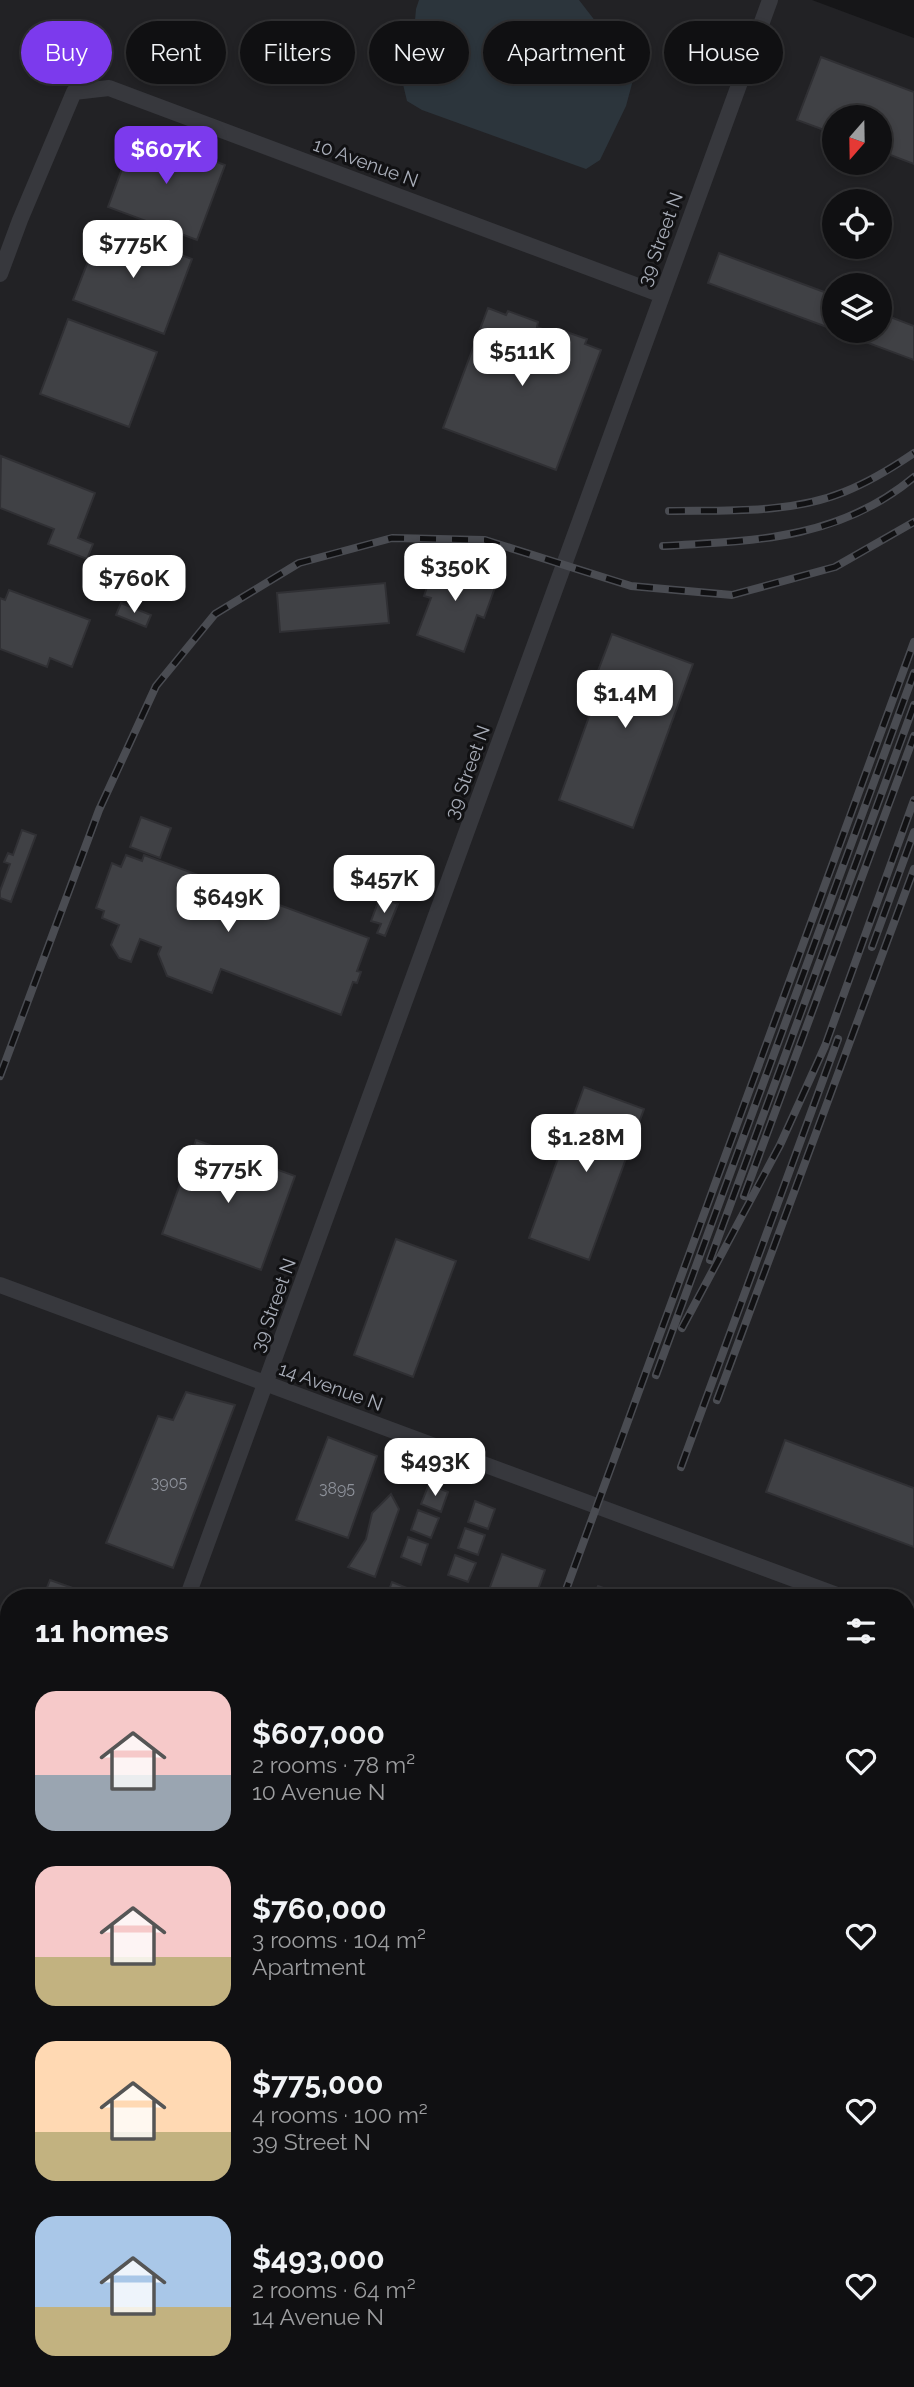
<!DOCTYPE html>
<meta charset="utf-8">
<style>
:root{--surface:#101012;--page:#19191b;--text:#f1f3f6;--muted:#9c9d9f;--line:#303032;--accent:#7c3aed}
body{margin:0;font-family:Raleway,sans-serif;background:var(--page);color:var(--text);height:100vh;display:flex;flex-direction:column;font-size:26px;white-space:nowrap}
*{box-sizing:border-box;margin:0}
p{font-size:23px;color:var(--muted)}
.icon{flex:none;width:38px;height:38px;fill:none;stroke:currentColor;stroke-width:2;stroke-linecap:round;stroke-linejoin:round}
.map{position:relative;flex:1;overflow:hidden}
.panel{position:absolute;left:0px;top:1589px;width:915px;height:798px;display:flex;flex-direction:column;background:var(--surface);border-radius:28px 28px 0 0;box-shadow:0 4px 10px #0003,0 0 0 2px var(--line)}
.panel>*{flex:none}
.hud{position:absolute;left:21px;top:21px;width:873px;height:63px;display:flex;gap:14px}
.needle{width:46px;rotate:200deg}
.buttons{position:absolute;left:822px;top:105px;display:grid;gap:14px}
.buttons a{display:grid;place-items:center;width:70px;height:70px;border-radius:50%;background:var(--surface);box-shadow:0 4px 10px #0003,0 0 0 2px var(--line);font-size:35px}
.price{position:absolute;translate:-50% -60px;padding:0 16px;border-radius:14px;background:#fff;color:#222;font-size:23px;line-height:46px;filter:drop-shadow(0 2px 4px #0008)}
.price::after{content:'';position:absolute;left:50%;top:42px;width:21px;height:16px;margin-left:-10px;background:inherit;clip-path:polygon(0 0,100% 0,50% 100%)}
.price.selected{background:var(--accent);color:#fff}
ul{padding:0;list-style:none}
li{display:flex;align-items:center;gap:21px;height:175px;padding:0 35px}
li span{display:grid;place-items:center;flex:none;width:196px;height:140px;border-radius:21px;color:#555}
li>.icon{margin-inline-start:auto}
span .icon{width:84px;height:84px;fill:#fffc;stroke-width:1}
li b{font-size:30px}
h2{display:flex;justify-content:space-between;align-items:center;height:84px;padding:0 35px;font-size:30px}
.pill{padding:0 24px;border-radius:32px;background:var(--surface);box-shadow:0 4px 10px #0003,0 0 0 2px var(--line);font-size:24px;line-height:63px}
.pill.selected{background:var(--accent);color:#fff}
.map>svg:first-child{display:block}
.built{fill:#222225;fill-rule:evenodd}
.water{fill:#2c353c}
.building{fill:#404145;stroke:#303034;stroke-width:2}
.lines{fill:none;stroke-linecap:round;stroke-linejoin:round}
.minor{stroke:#37383d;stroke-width:16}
.tertiary{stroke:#37383d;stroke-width:19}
.rail-casing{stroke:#4a4c52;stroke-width:8}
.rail{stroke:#111113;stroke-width:5;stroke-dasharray:16;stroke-linecap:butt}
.labels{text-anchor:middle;stroke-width:6;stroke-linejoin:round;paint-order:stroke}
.number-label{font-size:16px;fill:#8e929b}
.street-label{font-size:19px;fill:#a8adb8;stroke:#111113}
</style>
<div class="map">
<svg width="914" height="2387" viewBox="0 0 914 2387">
<rect width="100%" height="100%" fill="#161618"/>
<path class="built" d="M0,0H812L914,38V2387H0ZM835,117H880V163H835ZM835,201H880V247H835ZM835,285H880V331H835ZM9,1598H906V2378H9Z"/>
<path class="water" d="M419,0H579L596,22L631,44L636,69L626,106L600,160L586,169L422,110L407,101L402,80L413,43L416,9Z"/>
<path class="building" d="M821,57L914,92V164L880,151V117H835V134L797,120Z
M136,131L225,165L197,240L108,207Z
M102,225L192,259L164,334L73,300Z
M719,253L835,296V330L708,283Z
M488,308L506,315L508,311L538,322L537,327L559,335L561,330L587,339L585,344L601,350L556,470L443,428Z
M880,313L914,326V360L836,331H880Z
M68,319L157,352L129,427L40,394Z
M1,456L95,493L78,538L93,544L87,559L48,544L54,529L0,508Z
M437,557L498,579L484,618L477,615L464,652L417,635L431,598L424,596Z
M385,583L389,623L280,632L277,593Z
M9,590L90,620L72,667L50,658L47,667L0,649V598L5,600Z
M121,603L151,615L146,627L116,615Z
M612,634L693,664L633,828L559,800L591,711L584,708Z
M141,817L171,828L160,858L130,847Z
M22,830L36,835L11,902L0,898V891L10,864L4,862L8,853L13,855Z
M126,855L142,861L144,855L369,938L357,971L361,972L357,983L353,982L341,1015L221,969L212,993L167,976L158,954L161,947L140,939L131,962L119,958L111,945L119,925L102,918L104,911L96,908L112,863L121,867Z
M380,897L398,904L385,936L377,933L381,924L371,921Z
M584,1087L644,1109L589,1260L529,1238Z
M196,1140L295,1176L261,1270L162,1234Z
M396,1239L456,1261L413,1377L354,1355Z
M186,1392L235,1405L173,1568L106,1543L158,1416L173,1420Z
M328,1437L377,1456L348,1538L296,1520Z
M785,1440L914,1488V1547L766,1492Z
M429,1484L448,1492L441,1512L421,1504Z
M391,1494L399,1509L375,1577L348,1567L366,1539L372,1513Z
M475,1501L495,1509L488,1529L468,1522Z
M418,1510L439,1518L431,1538L411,1530Z
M465,1528L485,1535L478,1555L458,1548Z
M408,1537L428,1544L421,1565L401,1557Z
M502,1554L545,1570L535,1598H486Z
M455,1555L476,1563L468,1582L448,1575Z
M50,1580L101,1598H43Z
M392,1582L412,1590L409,1598H386Z
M598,1586L630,1598H593Z
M906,1667L914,1669V1715L906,1735Z
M2,1761L9,1764V1802L0,1799V1767Z"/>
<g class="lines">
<path class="minor" d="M0,274L20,220L74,92L109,88L662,295
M0,1285L845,1598
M187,1598L770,0
M906,1620L914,1623
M0,2105L9,2082"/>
<path class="tertiary" d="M906,2213L914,2193
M842,2387L846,2378"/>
<g class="rail-casing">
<path id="rail" d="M669,511C727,510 790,514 844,492C869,482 892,468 914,453
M663,546C755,541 840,539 914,477
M872,947L914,832
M0,1076L99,810L156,686L215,614L299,563L392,538L485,540L631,586L732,595L835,567L914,522
M744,1196L914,736
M710,1260L914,705
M682,1328L780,1145L825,1046L914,800
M656,1375L914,673
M717,1400L914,869
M681,1467L838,1039
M563,1598L914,642
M358,2378L361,2387
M275,2387L278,2378"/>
</g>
<use href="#rail" class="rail"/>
</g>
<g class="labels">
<g class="number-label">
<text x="169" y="1488">3905</text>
<text x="337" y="1494">3895</text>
</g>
<g class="street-label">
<text transform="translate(366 162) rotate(20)" y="7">10 Avenue N</text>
<text transform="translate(660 239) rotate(-70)" y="7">39 Street N</text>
<text transform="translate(467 772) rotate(-70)" y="7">39 Street N</text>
<text transform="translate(273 1305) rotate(-70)" y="7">39 Street N</text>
<text transform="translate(331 1386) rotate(20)" y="7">14 Avenue N</text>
</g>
</g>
</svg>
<div class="buttons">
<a><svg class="needle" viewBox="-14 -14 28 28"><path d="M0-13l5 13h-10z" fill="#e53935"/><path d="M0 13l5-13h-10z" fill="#9c9d9f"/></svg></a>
<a><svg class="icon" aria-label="locate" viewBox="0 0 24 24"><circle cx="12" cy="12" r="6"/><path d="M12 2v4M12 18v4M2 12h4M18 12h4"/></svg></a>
<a><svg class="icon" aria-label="layers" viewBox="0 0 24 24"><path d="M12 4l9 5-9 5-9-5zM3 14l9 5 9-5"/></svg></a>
</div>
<b class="price selected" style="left:166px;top:186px">$607K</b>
<b class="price" style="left:133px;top:280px">$775K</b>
<b class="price" style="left:522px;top:388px">$511K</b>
<b class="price" style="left:455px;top:603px">$350K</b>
<b class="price" style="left:134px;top:615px">$760K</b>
<b class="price" style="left:625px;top:730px">$1.4M</b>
<b class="price" style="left:384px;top:915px">$457K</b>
<b class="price" style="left:228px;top:934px">$649K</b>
<b class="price" style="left:586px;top:1174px">$1.28M</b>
<b class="price" style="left:228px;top:1205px">$775K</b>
<b class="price" style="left:435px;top:1498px">$493K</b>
<div class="hud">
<a class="pill selected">Buy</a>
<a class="pill">Rent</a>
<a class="pill">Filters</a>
<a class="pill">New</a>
<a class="pill">Apartment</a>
<a class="pill">House</a>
</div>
<section class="panel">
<h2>11 homes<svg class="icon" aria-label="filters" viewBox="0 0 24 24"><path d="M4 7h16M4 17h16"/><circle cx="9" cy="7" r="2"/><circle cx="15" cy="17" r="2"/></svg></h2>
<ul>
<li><span style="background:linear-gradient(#f6c9c9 60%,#9aa5b1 0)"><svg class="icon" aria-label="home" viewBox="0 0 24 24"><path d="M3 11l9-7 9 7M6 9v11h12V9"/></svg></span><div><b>$607,000</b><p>2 rooms · 78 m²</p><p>10 Avenue N</p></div><svg class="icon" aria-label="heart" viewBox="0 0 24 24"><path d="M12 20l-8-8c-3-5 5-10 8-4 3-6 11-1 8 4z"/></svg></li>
<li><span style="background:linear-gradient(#f6c9c9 65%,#c2b280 0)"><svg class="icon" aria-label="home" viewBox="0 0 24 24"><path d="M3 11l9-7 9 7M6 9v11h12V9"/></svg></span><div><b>$760,000</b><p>3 rooms · 104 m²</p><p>Apartment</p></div><svg class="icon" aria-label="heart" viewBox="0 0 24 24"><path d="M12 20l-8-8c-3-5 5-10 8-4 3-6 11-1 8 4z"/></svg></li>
<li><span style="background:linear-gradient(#ffd9b3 65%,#c2b280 0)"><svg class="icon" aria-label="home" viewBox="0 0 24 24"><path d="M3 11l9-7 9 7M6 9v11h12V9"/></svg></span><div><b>$775,000</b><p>4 rooms · 100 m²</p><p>39 Street N</p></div><svg class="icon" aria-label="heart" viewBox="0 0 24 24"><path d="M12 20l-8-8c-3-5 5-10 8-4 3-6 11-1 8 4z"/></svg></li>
<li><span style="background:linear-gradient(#a9c7e8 65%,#c2b280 0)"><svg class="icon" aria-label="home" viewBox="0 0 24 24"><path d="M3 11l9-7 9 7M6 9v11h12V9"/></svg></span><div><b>$493,000</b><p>2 rooms · 64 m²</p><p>14 Avenue N</p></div><svg class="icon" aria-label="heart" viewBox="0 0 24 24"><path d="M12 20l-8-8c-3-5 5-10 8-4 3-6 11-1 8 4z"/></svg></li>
</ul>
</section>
</div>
